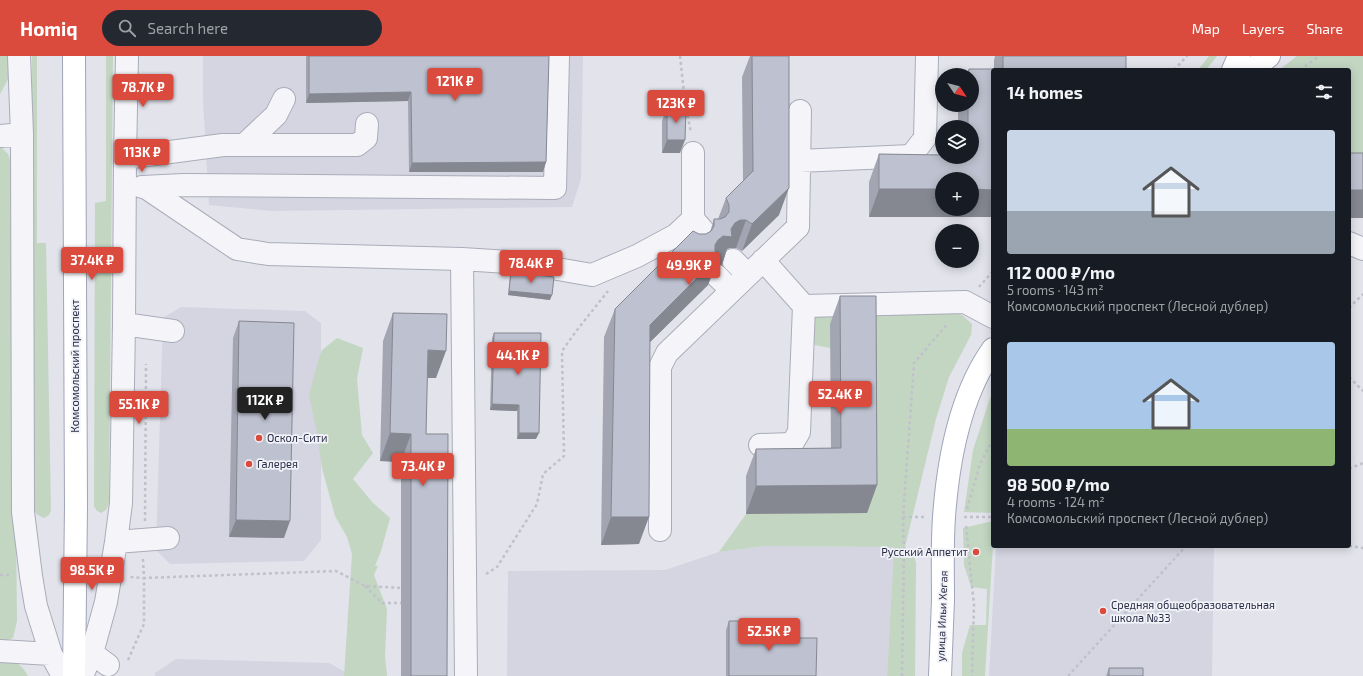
<!DOCTYPE html>
<meta charset="utf-8">
<style>
:root{--surface:#171b24;--page:#242831;--text:#f1f3f6;--muted:#9ea1a6;--accent:#da4a3d}
body{margin:0;font-family:"Exo 2",sans-serif;background:var(--page);color:var(--text);height:100vh;display:flex;flex-direction:column;font-size:15px;white-space:nowrap}
*{box-sizing:border-box;margin:0}
p{font-size:13px;color:var(--muted)}
.icon{flex:none;width:22px;height:22px;fill:none;stroke:currentColor;stroke-width:2;stroke-linecap:round;stroke-linejoin:round}
.map{position:relative;flex:1;overflow:hidden}
.side{position:absolute;left:991px;top:12px;width:360px;height:480px;display:flex;flex-direction:column;background:var(--surface);border-radius:4px;box-shadow:0 2px 10px #0003}
.side>*{flex:none}
.needle{width:26px;rotate:125deg}
.controls{position:absolute;left:935px;top:12px;display:grid;gap:8px}
.controls a{display:grid;place-items:center;width:44px;height:44px;border-radius:50%;background:var(--surface);box-shadow:0 2px 10px #0003;font-size:20px}
.price{position:absolute;translate:-50% -34px;padding:0 9px;border-radius:4px;background:var(--accent);color:#fff;font-size:13px;line-height:26px;filter:drop-shadow(0 1px 2px #0008)}
.price::after{content:'';position:absolute;left:50%;top:24px;width:12px;height:9px;margin-left:-6px;background:inherit;clip-path:polygon(0 0,100% 0,50% 100%)}
.price.selected{background:#222;color:#fff}
ul{padding:0;list-style:none}
li{display:grid;align-content:center;gap:8px;height:212px;padding:0 16px}
li span{display:grid;place-items:center;height:124px;border-radius:4px;color:#555}
li>.icon{margin-inline-start:auto}
span .icon{width:72px;height:72px;fill:#fffc;stroke-width:1}
li b{font-size:17px}
h2{display:flex;justify-content:space-between;align-items:center;height:48px;padding:0 16px;font-size:17px}
header{display:flex;align-items:center;gap:24px;box-sizing:border-box;height:56px;padding:0 20px;background:var(--accent);color:#fff}
header strong{font-size:19px}
nav{display:flex;gap:22px;margin-inline-start:auto;font-size:14px}
.search{width:280px;height:36px;background:var(--page);display:flex;align-items:center;gap:10px;box-sizing:border-box;padding:0 14px;border-radius:22px;color:var(--muted);font-size:15px}
.map>svg:first-child{display:block}
.built{fill:#d4d5e1}
.green{fill:#c2d6c2}
.lines{fill:none;stroke-linecap:round;stroke-linejoin:round}
.minor-casing{stroke:#aaacb9;stroke-width:24}
.major-casing{stroke:#a0a4b8;stroke-width:24}
.path{stroke:#c0c1ca;stroke-width:2.5;stroke-dasharray:3 3;stroke-linecap:butt}
.minor{stroke:#f5f5f9;stroke-width:22}
.major{stroke:#fff;stroke-width:22}
.wall{fill:#a3a6b2}
.shaded-wall{fill:#858791}
.building{fill:#bec1cf;stroke:#858791}
.poi-dot{fill:#da4a3d;stroke:#f2f3f8;stroke-width:1.5}
.labels{text-anchor:middle;stroke-width:3.5;stroke-linejoin:round;paint-order:stroke}
.street-label{font-size:11px;fill:#282c45;stroke:#f2f3f8}
.poi-label{font-size:11px;fill:#282c45;stroke:#f2f3f8;text-anchor:start}
</style>
<header>
<strong>Homiq</strong>
<div class="search"><svg class="icon" aria-label="search" viewBox="0 0 24 24"><circle cx="10" cy="10" r="6"/><path d="M15 15l6 6"/></svg>Search here</div>
<nav><a>Map</a><a>Layers</a><a>Share</a></nav>
</header>
<div class="map">
<svg width="1363" height="620" viewBox="0 0 1363 620">
<rect width="100%" height="100%" fill="#e2e3eb"/>
<path class="built" d="M203,0H583L581,123L572,151L272,155L209,149L203,44Z
M181,251L305,255L321,267V484L304,505L170,508L156,494L163,262Z
M764,490L894,491L887,620H507L508,515L665,514L719,496Z
M996,490H1214L1212,620H989Z
M176,603L329,607L349,618V620H155V617Z"/>
<path class="green" d="M0,0H11V18L0,38Z
M32,0H37V187H46L51,454L49,459L44,462L38,459L31,452Z
M106,0H113L109,447L106,454L101,457L97,455L94,450L95,147L106,145Z
M1209,0H1217L1206,14H1198Z
M1297,0H1363V122H1349V14H1279Z
M0,90L8,98L12,109L17,565L13,582L1,586H0Z
M945,255L962,259L972,268L971,279L949,321L936,363L905,491L914,500L916,507L915,620H887L894,491L764,490L719,496L746,458L867,456L830,292L815,289L809,283L815,260Z
M337,282L363,292L357,323L362,379L373,397L353,423L373,447L390,462L381,495L375,510H378L374,519L387,553L385,600L387,620H344L352,498L347,481L335,460L322,412L317,377L309,339L318,305L322,294Z
M993,333V457L964,456L973,394Z
M993,465V489L985,620H962V597L970,569H986L987,533L971,531L964,509L963,472Z
M0,604C14,606 21,606 28,620H0Z"/>
<g class="lines">
<g class="minor-casing">
<path id="minor" d="M19,0L22,78L23,456L31,520L36,550L51,598L63,620
M0,80L22,78
M244,89L276,59L284,43
M125,102L223,89H357L366,82L367,68
M799,105L911,100L925,82L927,0
M142,131L184,129L555,132L558,0
M145,131L237,193L268,198L462,203L523,207L592,219L637,200L676,179L693,163V97
M693,163L707,179
M1349,187L1363,193
M462,203L466,620
M733,204L748,219
M763,204L804,250
M717,220L731,234
M124,268L173,275
M760,389L792,388L799,376L804,250L965,246L993,261
M660,474V311L667,297L798,171L800,55
M116,486L168,482
M0,595L51,598
M92,597L108,609
M82,620L92,597L106,546L116,486L121,447L124,268L125,102L127,0"/>
</g>
<g class="major-casing">
<path id="major" d="M1233,14L1239,0
M1251,14L1269,0
M74,620L76,450L74,0
M940,620C941,595 942,569 943,544C943,516 942,489 944,461C948,406 960,339 993,293"/>
</g>
<path class="path" d="M680,0L685,46L691,77
M1174,14L1187,0
M1300,14L1319,0
M979,231L993,215
M1349,252L1363,238
M1349,321L1363,335
M1349,413L1363,407
M967,453L980,408L993,383
M903,461H925
M964,461H993
M145,465L146,308
M966,470L974,549L972,620
M1349,490L1363,492
M143,503L144,522L336,515L365,530L401,532
M486,518L497,511L537,448L543,418L564,400L562,295L577,274L608,235
M0,519H11
M365,530L382,547H401
M128,604L144,568V522L130,521
M902,620L904,494L903,461L914,307L948,267
M1068,620L1186,490"/>
<use href="#minor" class="minor"/>
<use href="#major" class="major"/>
</g>
<path class="wall" d="M306,0H549L546,106L543,116H409L408,45L306,47Z
M750,0H789L779,159L742,195L736,192H730L727,193L722,209L716,208L708,229L650,286L639,488L601,489L604,281L615,253L699,178H706L710,176L714,163H718L726,142L743,125L742,21Z
M995,0H1126V14H993V161H869V126L879,98L972,101V71H958V49H972V19H966L969,13H994V4Z
M667,52L680,97H662V65Z
M511,216L550,244L508,239L510,221Z
M840,240L877,429L867,457L746,458V420L756,393L831,392L830,268Z
M393,257L436,322H427L426,378L447,620H401V406L380,405L383,285Z
M239,265L284,482L229,481L233,282Z
M494,277L536,383H517V355L490,354L492,282Z
M729,565L775,582L816,620H726V574Z
M1109,612L1143,620H1106Z"/>
<path class="shaded-wall" d="M1003,13L1076,14H1003Z
M411,36L408,45L306,47L309,38Z
M667,84H685L680,97H662Z
M546,106L543,116H409L412,107Z
M789,132L779,159L742,195L752,168Z
M879,133H942V153H972V133L993,134V161H869Z
M1349,134H1363V162H1349Z
M740,164H746L736,192H730L727,193L722,209L716,208L708,229L640,296L650,269L715,189L718,184L731,173L735,167Z
M509,235L552,239L550,244L508,239Z
M428,294L446,295L436,322H418Z
M492,348L519,349L517,355L490,354Z
M390,377L411,378L401,406L380,405Z
M519,377H539L536,383H517Z
M877,429L867,457L746,458L756,430Z
M611,461H649L639,488L601,489Z
M236,464L290,465L284,482L229,481Z"/>
<path class="building" d="M309,0H549L546,106L412,107L411,36L309,38Z
M752,0H789V132L752,168L746,164H740L735,167L731,173L732,181L723,180L718,184L715,189V195L718,201L650,269L649,461H611L615,253L693,175L699,178H706L711,175L714,170V163H720L725,161L729,156V149L726,142L753,115Z
M1003,0H1126V14L1003,13Z
M969,13H1004V14H993V134L972,133V123H942V133H879V98L942,99V101H972V71H968V49H972V19H968Z
M686,51L685,84H667V52Z
M1349,97H1363V134H1349Z
M511,216L554,221L552,239L509,235Z
M840,240H876L877,429L756,430V393L841,392Z
M393,257L447,258L446,295L428,294L426,378H448L447,620H411V378L390,377Z
M239,265L294,267L290,465L236,464Z
M494,277H541L539,377H519V349L492,348Z
M729,565H775V582H817L816,620H729Z
M1109,612H1143V620H1109Z"/>
<g class="poi-dot">
<circle cx="259" cy="382" r="4"/>
<circle cx="249" cy="408" r="4"/>
<circle cx="976" cy="496" r="4"/>
<circle cx="1103" cy="555" r="4"/>
</g>
<g class="labels">
<g class="street-label">
<text transform="translate(75 310) rotate(-90)" y="4">Комсомольский проспект</text>
<text transform="translate(942 560) rotate(-88)" y="4">улица Ильи Хегая</text>
</g>
<g class="poi-label">
<text x="267" y="386">Оскол-Сити</text>
<text x="257" y="412">Галерея</text>
<text x="968" y="500" text-anchor="end">Русский Аппетит</text>
<text x="1111" y="553">Средняя общеобразовательная<tspan x="1111" dy="13">школа №33</tspan></text>
</g>
</g>
</svg>
<div class="controls">
<a><svg class="needle" viewBox="-14 -14 28 28"><path d="M0-13l5 13h-10z" fill="#e53935"/><path d="M0 13l5-13h-10z" fill="#9ea1a6"/></svg></a>
<a><svg class="icon" aria-label="layers" viewBox="0 0 24 24"><path d="M12 4l9 5-9 5-9-5zM3 14l9 5 9-5"/></svg></a>
<a>+</a>
<a>−</a>
</div>
<b class="price" style="left:455px;top:46px">121K ₽</b>
<b class="price" style="left:143px;top:52px">78.7K ₽</b>
<b class="price" style="left:676px;top:68px">123K ₽</b>
<b class="price" style="left:142px;top:117px">113K ₽</b>
<b class="price" style="left:92px;top:225px">37.4K ₽</b>
<b class="price" style="left:531px;top:228px">78.4K ₽</b>
<b class="price" style="left:689px;top:230px">49.9K ₽</b>
<b class="price" style="left:518px;top:320px">44.1K ₽</b>
<b class="price" style="left:840px;top:359px">52.4K ₽</b>
<b class="price selected" style="left:265px;top:365px">112K ₽</b>
<b class="price" style="left:139px;top:369px">55.1K ₽</b>
<b class="price" style="left:423px;top:431px">73.4K ₽</b>
<b class="price" style="left:92px;top:535px">98.5K ₽</b>
<b class="price" style="left:769px;top:596px">52.5K ₽</b>
<section class="side">
<h2>14 homes<svg class="icon" aria-label="filters" viewBox="0 0 24 24"><path d="M4 7h16M4 17h16"/><circle cx="9" cy="7" r="2"/><circle cx="15" cy="17" r="2"/></svg></h2>
<ul>
<li><span style="background:linear-gradient(#c9d6e8 65%,#9aa5b1 0)"><svg class="icon" aria-label="home" viewBox="0 0 24 24"><path d="M3 11l9-7 9 7M6 9v11h12V9"/></svg></span><div><b>112 000 ₽/mo</b><p>5 rooms · 143 m²</p><p>Комсомольский проспект (Лесной дублер)</p></div></li>
<li><span style="background:linear-gradient(#a9c7e8 70%,#8fb573 0)"><svg class="icon" aria-label="home" viewBox="0 0 24 24"><path d="M3 11l9-7 9 7M6 9v11h12V9"/></svg></span><div><b>98 500 ₽/mo</b><p>4 rooms · 124 m²</p><p>Комсомольский проспект (Лесной дублер)</p></div></li>
</ul>
</section>
</div>
